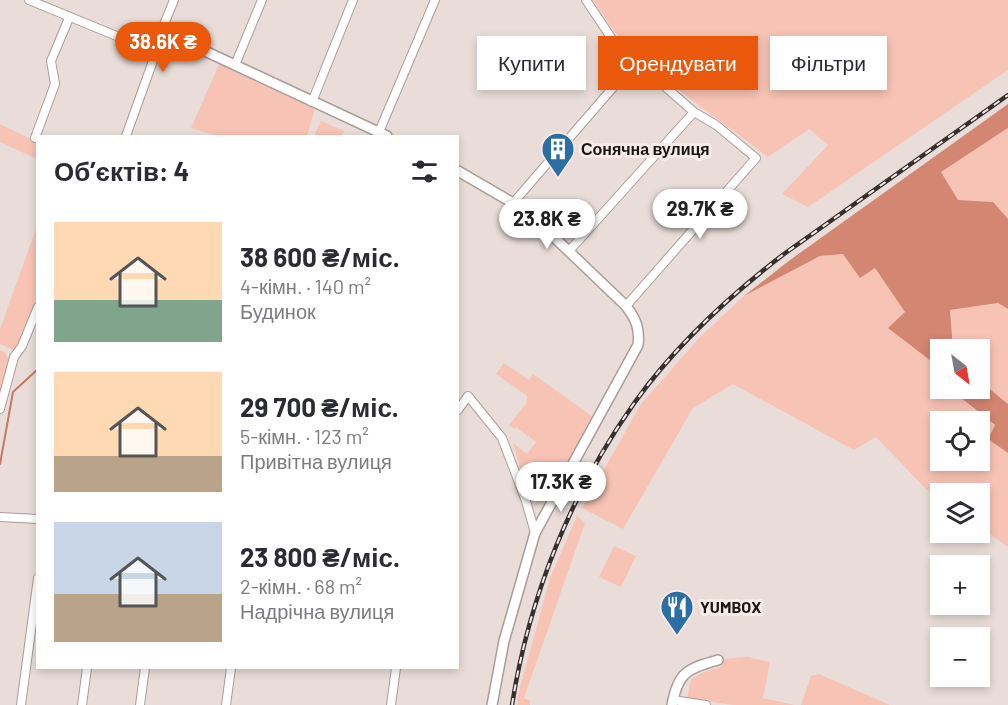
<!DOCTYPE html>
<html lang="uk">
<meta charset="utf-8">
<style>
:root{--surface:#fff;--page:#f2f2f3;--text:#2b2b33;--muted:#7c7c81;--accent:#ea580c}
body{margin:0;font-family:Barlow,sans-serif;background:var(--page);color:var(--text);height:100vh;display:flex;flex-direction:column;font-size:22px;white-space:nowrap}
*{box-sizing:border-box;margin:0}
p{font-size:20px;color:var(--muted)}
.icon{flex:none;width:33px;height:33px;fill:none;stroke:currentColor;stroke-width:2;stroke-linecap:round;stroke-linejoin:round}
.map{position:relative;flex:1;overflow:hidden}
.sheet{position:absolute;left:36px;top:135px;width:423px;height:534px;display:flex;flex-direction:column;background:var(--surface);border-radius:0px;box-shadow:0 3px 9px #0003}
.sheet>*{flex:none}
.top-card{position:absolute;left:477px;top:36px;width:441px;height:54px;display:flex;gap:12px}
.needle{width:39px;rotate:149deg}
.tools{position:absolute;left:930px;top:339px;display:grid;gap:12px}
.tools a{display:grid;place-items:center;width:60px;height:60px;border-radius:0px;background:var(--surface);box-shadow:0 3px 9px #0003;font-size:30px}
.price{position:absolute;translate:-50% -51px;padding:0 14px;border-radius:21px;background:#fff;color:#222;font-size:20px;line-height:39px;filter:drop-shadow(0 2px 3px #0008)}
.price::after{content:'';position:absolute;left:50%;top:36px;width:18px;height:14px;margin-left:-9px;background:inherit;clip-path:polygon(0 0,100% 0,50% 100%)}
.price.current{background:var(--accent);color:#fff}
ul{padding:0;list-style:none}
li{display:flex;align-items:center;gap:18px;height:150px;padding:0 18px}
li span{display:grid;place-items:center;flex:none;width:168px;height:120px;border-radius:0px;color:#555}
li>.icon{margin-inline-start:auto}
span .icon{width:72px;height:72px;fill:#fffc;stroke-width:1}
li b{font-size:26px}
h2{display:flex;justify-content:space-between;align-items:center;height:72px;padding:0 18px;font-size:26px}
.tag{padding:0 21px;border-radius:0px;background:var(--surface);box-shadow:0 3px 9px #0003;font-size:21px;line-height:54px}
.tag.current{background:var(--accent);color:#fff}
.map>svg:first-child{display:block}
.green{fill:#f7c3b5;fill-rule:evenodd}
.forest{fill:#d38671}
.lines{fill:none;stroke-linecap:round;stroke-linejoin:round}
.stream{stroke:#c37964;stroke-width:2}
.minor-casing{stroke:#a99d9a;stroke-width:10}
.tertiary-casing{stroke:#a99d9a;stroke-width:12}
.minor{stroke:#fff;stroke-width:8}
.tertiary{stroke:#fff;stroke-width:9}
.rail-casing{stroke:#352f2d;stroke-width:4.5}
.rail{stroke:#f7eae7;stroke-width:2;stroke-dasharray:7;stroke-linecap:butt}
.labels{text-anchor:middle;stroke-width:6;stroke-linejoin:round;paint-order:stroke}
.poi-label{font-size:16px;font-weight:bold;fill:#191513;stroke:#f7eae7;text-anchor:start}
</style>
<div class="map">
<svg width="1008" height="705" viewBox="0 0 1008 705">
<rect width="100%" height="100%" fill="#eaddd9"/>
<path class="green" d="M593,0H1008V70L808,207L782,194L828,145L809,129L768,157C719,119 667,85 623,41C611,30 603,13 593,0Z
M220,62L315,109L307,136H218L191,128Z
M321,121L344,131L342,136H314Z
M0,124L37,142V159L0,142Z
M1008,128V219L992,202L958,200L941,172Z
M37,226V301L29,326L15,351L0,344V329Z
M843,254L875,268L906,312L888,328L940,368V388L950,389L995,426L988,439L1008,453V547L980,527V494H940V499L926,489L876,437L854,450L733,384L693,408L623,529L582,508L641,404L700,337L744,296L820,256ZM940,422H980V460H940Z
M999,303L1008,309V404L980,381V350L953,349L950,310Z
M0,350L5,352L10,363L0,398Z
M504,363L529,380L533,374L592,416L551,495L524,482L513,443L527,454L536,442L516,427L514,429L509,425L526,404L527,396L496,374Z
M577,516L585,523L524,698L530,701V705H517L518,695L550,578Z
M614,546L636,556L621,587L599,577Z
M748,657L770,662L763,698L795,705H733L687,698L691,679L704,672L721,667L722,659Z
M819,674L890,705H801L811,676Z"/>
<path class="forest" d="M1008,104V128L941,172L958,200L993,202L1008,219V309L998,303L950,310L953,349L940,350V368L888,328L905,312L875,268L860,278L843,254L820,256L744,296L790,260Z
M980,381L1008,404V453L988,439L995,425L950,389L980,388Z"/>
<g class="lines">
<path class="stream" d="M0,464L13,392L38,369"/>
<g class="minor-casing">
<path id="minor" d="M29,0L153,51
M586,0L614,42L694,112L716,125L756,158L626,306
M235,65L262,0
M312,102L353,0
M379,132L435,0
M126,136L154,58L153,51L174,0
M35,138L55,84L51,61L69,18
M513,203L636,61
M569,251L694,112
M0,409L14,357L22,346L38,307
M458,410L468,396L502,438L526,501L535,533
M0,517L38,519
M673,700L706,705
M21,705L38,578
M82,705L87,668
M140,705L145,668
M226,705L231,668
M391,705L396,668"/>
</g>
<g class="tertiary-casing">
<path id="tertiary" d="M162,31L387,136
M458,171L513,203L533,217L626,306C636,319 640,329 638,345L535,533L504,641L492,705
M672,705C678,672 687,669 718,660"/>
</g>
<use href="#minor" class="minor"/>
<use href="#tertiary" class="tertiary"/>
<g class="rail-casing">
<path id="rail" d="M512,705C529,597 571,492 635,402C676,345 728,297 784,254L1008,95"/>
</g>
<use href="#rail" class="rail"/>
</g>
<defs>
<g id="building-pin" transform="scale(1.725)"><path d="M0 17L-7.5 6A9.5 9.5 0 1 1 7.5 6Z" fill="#2b6ea4" stroke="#f7eae7"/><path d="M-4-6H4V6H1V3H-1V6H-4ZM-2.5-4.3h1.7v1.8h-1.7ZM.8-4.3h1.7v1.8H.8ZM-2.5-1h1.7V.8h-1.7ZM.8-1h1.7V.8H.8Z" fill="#fff"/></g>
<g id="restaurant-pin" transform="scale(1.725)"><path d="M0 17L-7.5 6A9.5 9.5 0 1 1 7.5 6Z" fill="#2b6ea4" stroke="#f7eae7"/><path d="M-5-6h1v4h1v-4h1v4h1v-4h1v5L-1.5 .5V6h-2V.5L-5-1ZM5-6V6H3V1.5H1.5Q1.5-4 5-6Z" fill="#fff"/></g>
</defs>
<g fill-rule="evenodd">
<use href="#building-pin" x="558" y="149"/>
<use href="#restaurant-pin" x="677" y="607"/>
</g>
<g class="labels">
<g class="poi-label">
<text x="581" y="155">Сонячна вулиця</text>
<text x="700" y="613">YUMBOX</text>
</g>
</g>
</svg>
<div class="tools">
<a><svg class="needle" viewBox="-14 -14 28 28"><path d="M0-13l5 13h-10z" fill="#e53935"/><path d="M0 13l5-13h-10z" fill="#7c7c81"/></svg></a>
<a><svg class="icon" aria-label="locate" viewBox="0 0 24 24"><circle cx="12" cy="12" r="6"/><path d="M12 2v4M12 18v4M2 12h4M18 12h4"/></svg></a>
<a><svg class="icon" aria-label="layers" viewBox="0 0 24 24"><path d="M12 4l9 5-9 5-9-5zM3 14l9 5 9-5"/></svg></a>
<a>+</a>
<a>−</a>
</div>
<b class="price current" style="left:163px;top:73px">38.6K ₴</b>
<b class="price" style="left:700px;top:240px">29.7K ₴</b>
<b class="price" style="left:547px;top:250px">23.8K ₴</b>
<b class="price" style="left:561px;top:513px">17.3K ₴</b>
<div class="top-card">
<a class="tag">Купити</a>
<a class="tag current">Орендувати</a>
<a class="tag">Фільтри</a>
</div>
<section class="sheet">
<h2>Об’єктів: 4<svg class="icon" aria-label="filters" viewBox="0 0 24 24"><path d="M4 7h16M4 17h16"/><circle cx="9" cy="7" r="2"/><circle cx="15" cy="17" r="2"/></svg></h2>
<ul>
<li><span style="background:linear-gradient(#ffd9b3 65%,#7fa58c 0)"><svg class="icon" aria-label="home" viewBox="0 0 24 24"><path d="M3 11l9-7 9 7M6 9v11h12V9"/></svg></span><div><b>38 600 ₴/міс.</b><p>4-кімн. · 140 m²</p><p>Будинок</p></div></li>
<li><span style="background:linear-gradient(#ffd9b3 70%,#b9a48a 0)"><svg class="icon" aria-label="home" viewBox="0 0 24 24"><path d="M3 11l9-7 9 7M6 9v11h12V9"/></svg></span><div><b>29 700 ₴/міс.</b><p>5-кімн. · 123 m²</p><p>Привітна вулиця</p></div></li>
<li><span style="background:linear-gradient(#c9d6e8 60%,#b9a48a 0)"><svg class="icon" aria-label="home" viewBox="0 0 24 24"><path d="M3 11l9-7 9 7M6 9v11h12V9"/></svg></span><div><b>23 800 ₴/міс.</b><p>2-кімн. · 68 m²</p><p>Надрічна вулиця</p></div></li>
</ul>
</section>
</div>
